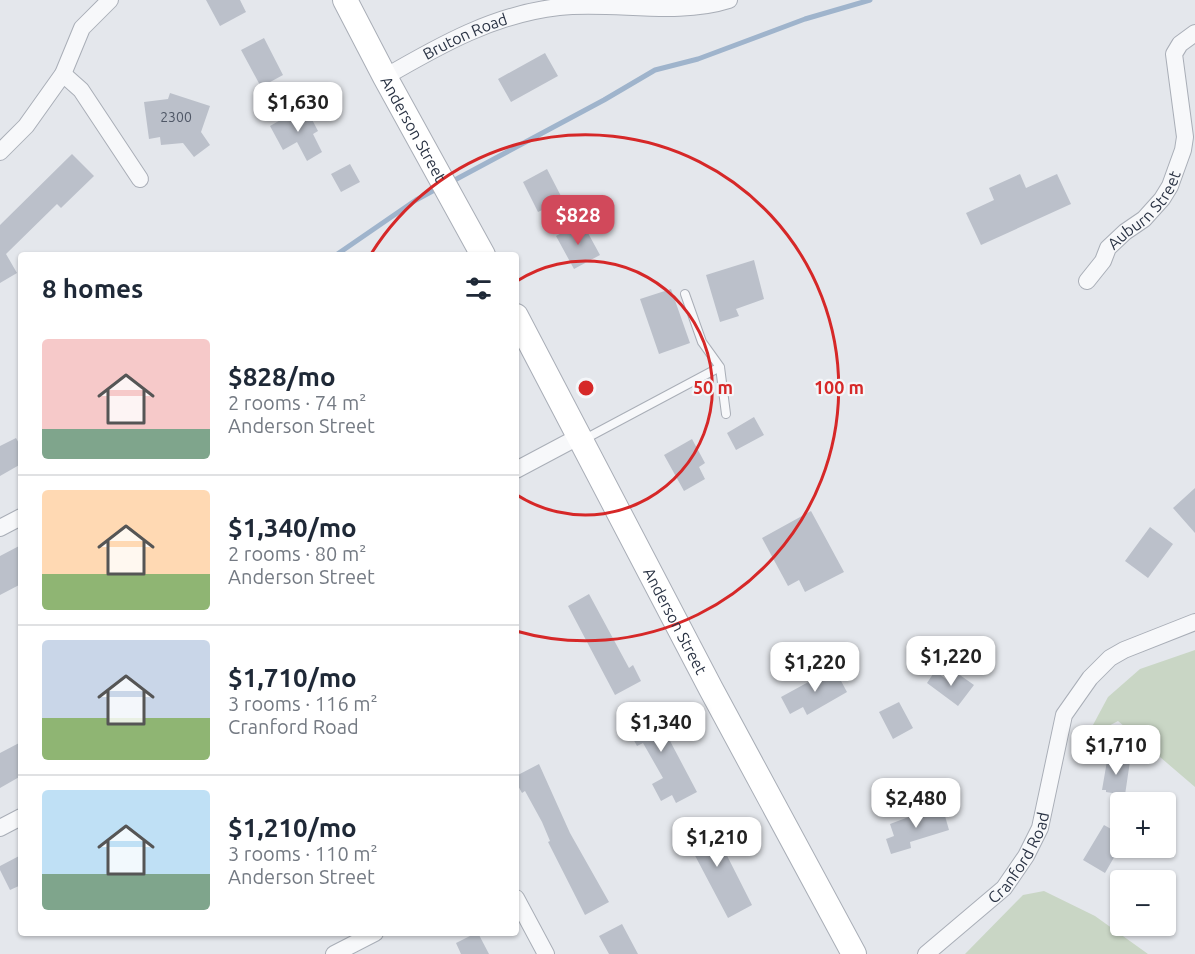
<!DOCTYPE html>
<meta charset="utf-8">
<style>
:root{--surface:#fff;--page:#f2f2f3;--text:#1f2937;--muted:#747a83;--line:#e0e1e3;--accent:#d1495b}
body{margin:0;font-family:Ubuntu,sans-serif;background:var(--page);color:var(--text);height:100vh;display:flex;flex-direction:column;font-size:22px;white-space:nowrap}
*{box-sizing:border-box;margin:0}
p{font-size:20px;color:var(--muted)}
.icon{flex:none;width:33px;height:33px;fill:none;stroke:currentColor;stroke-width:2;stroke-linecap:round;stroke-linejoin:round}
.map{position:relative;flex:1;overflow:hidden}
.drawer{position:absolute;left:18px;top:252px;width:501px;height:684px;display:flex;flex-direction:column;background:var(--surface);border-radius:6px;box-shadow:0 2px 4px #0004}
.drawer>*{flex:none}
.controls{position:absolute;left:1110px;top:792px;display:grid;gap:12px}
.controls a{display:grid;place-items:center;width:66px;height:66px;border-radius:6px;background:var(--surface);box-shadow:0 2px 4px #0004;font-size:30px}
.price{position:absolute;translate:-50% -51px;padding:0 14px;border-radius:12px;background:#fff;color:#222;font-size:20px;line-height:39px;filter:drop-shadow(0 2px 3px #0008)}
.price::after{content:'';position:absolute;left:50%;top:36px;width:18px;height:14px;margin-left:-9px;background:inherit;clip-path:polygon(0 0,100% 0,50% 100%)}
.price.active{background:var(--accent);color:#fff}
ul{padding:0;list-style:none}
li{display:flex;align-items:center;gap:18px;height:150px;padding:0 24px}
li+li{border-top:2px solid var(--line)}
li span{display:grid;place-items:center;flex:none;width:168px;height:120px;border-radius:6px;color:#555}
li>.icon{margin-inline-start:auto}
span .icon{width:72px;height:72px;fill:#fffc;stroke-width:1}
li b{font-size:26px}
h2{display:flex;justify-content:space-between;align-items:center;height:72px;padding:0 24px;font-size:26px}
.map>svg:first-child{display:block}
.green{fill:#c9d6c5}
.lines{fill:none;stroke-linecap:round;stroke-linejoin:round}
.stream{stroke:#9fb4cc;stroke-width:5}
.building{fill:#bbc0ca}
.lane-casing{stroke:#a9aeb7;stroke-width:10}
.street-casing{stroke:#a9aeb7;stroke-width:18}
.secondary-casing{stroke:#a9aeb7;stroke-width:26}
.lane{stroke:#f7f8fa;stroke-width:8}
.street{stroke:#f7f8fa;stroke-width:16}
.secondary{stroke:#fff;stroke-width:24}
.ring{fill:none;stroke:#d62828;stroke-width:3}
.labels{text-anchor:middle;stroke-width:4.5;stroke-linejoin:round;paint-order:stroke}
.number-label{font-size:14px;fill:#4f5766}
.street-label{font-size:16px;fill:#2b3445;stroke:#f4f6f9}
.centre{fill:#d62828;stroke:#f4f6f9;stroke-width:3}
.ring-label{font-size:18px;text-anchor:middle;font-weight:bold;fill:#d62828;stroke:#f4f6f9;stroke-width:4.5;stroke-linejoin:round;paint-order:stroke}
</style>
<div class="map">
<svg width="1195" height="954" viewBox="0 0 1195 954">
<rect width="100%" height="100%" fill="#e4e7ec"/>
<path class="green" d="M1195,650V787L1118,721L1086,738L1108,697L1140,669Z
M1044,891L1095,916L1148,954H965L1023,895Z"/>
<g class="lines">
<path class="stream" d="M451,182L604,100L655,70L698,59L805,19L870,0
M336,255L416,200L440,187"/>
</g>
<path class="building" d="M206,0H240L246,12L220,26Z
M264,38L283,75L261,87L241,50Z
M545,53L558,76L511,102L498,79Z
M170,93L210,106L201,132L210,145L194,157L183,143L161,145L160,137L149,139L144,102L168,99Z
M305,106L318,131L313,134L322,152L307,161L297,142L283,150L270,126Z
M72,154L94,176L61,208L57,204L6,254L17,273L0,283V225Z
M350,164L360,182L341,192L331,174Z
M547,169L563,200L538,212L523,182Z
M1020,174L1026,188L1057,174L1071,204L981,245L966,213L994,200L989,188Z
M582,222L600,255L574,269L556,236Z
M754,260L764,299L736,309L739,316L720,322L706,275Z
M671,289L690,343L659,354L640,299Z
M754,417L764,435L736,450L727,433Z
M16,438L21,447V464L0,476V446Z
M692,439L705,463L699,467L705,479L684,491L664,455Z
M1195,488V533L1173,508Z
M811,511L844,572L805,592L799,580L788,586L762,538Z
M1150,527L1173,544L1148,578L1125,561Z
M21,545V584L0,595V556Z
M589,594L629,668L633,665L641,681L615,695L568,606Z
M834,668L847,692L807,715L803,707L790,714L781,697Z
M935,671L950,682L957,673L974,685L958,706L927,683Z
M899,702L913,728L893,739L879,712Z
M654,703L672,738L669,739L697,792L676,803L672,795L661,801L652,784L663,778L643,743L637,746L623,720Z
M21,742V776L0,788V753Z
M1111,758L1130,761L1125,795L1106,792V790H1102L1107,761H1110Z
M539,764L570,833L609,902L585,915L548,842L550,841L542,822L525,791L522,793L516,782V776Z
M930,809L931,813L943,809L949,830L910,842L911,848L891,854L886,839L894,836L890,824Z
M708,818L752,905L728,918L682,831Z
M1104,825L1120,834V847L1105,873L1083,860Z
M21,855V885L10,890L0,870V866Z
M622,924L638,954H609L599,936Z
M476,933H478L489,954H461L456,943Z"/>
<g class="lines">
<g class="lane-casing">
<path id="lane" d="M685,294L702,342L720,367
M583,440L720,367L726,414"/>
</g>
<g class="street-casing">
<g id="street">
<path d="M63,74L81,90L140,179"/>
<path id="s1" d="M385,77C440,45 495,14 559,7C614,1 676,17 729,0"/>
<path d="M0,152L26,126L63,74L82,28L110,0"/>
<path id="s2" d="M1087,281L1103,261L1108,248L1125,232L1144,219L1162,199L1170,186L1183,150L1185,137L1174,54L1180,44L1195,33"/>
<path d="M516,470L580,436"/>
<path d="M0,528L21,517"/>
<path d="M0,828L21,817"/>
<path d="M516,898L546,954"/>
<path d="M334,954L375,933"/>
<path id="s3" d="M926,954L1004,888L1026,856L1040,828L1064,715L1090,678L1110,658L1124,650L1195,622"/>
</g>
</g>
<g class="secondary-casing">
<g id="secondary">
<path id="s4" d="M345,0L385,77L483,255"/>
<path id="s5" d="M516,316L711,689L854,954"/>
</g>
</g>
<use href="#lane" class="lane"/>
<use href="#street" class="street"/>
<use href="#secondary" class="secondary"/>
</g>
<g class="ring">
<path d="M517 281A127 127 0 1 1 517 495"/>
<path d="M371 254A253 253 0 1 1 516 631"/>
</g>
<g class="labels">
<g class="number-label">
<text x="176" y="122">2300</text>
</g>
<g class="street-label">
<text dy="6" stroke="none"><textPath href="#s1" startOffset="90">Bruton Road</textPath></text>
<text dy="6" stroke="none"><textPath href="#s4" startOffset="146">Anderson Street</textPath></text>
<text dy="6" stroke="none"><textPath href="#s2" startOffset="93">Auburn Street</textPath></text>
<text dy="6" stroke="none"><textPath href="#s5" startOffset="344">Anderson Street</textPath></text>
<text dy="6" stroke="none"><textPath href="#s3" startOffset="136">Cranford Road</textPath></text>
</g>
</g>
<circle cx="586" cy="388" r="9" class="centre"/>
<g class="ring-label">
<text x="713" y="394">50 m</text>
<text x="839" y="394">100 m</text>
</g>
</svg>
<div class="controls">
<a>+</a>
<a>−</a>
</div>
<b class="price" style="left:298px;top:133px">$1,630</b>
<b class="price active" style="left:578px;top:246px">$828</b>
<b class="price" style="left:951px;top:687px">$1,220</b>
<b class="price" style="left:815px;top:693px">$1,220</b>
<b class="price" style="left:661px;top:753px">$1,340</b>
<b class="price" style="left:1116px;top:776px">$1,710</b>
<b class="price" style="left:916px;top:829px">$2,480</b>
<b class="price" style="left:717px;top:868px">$1,210</b>
<section class="drawer">
<h2>8 homes<svg class="icon" aria-label="filters" viewBox="0 0 24 24"><path d="M4 7h16M4 17h16"/><circle cx="9" cy="7" r="2"/><circle cx="15" cy="17" r="2"/></svg></h2>
<ul>
<li><span style="background:linear-gradient(#f6c9c9 75%,#7fa58c 0)"><svg class="icon" aria-label="home" viewBox="0 0 24 24"><path d="M3 11l9-7 9 7M6 9v11h12V9"/></svg></span><div><b>$828/mo</b><p>2 rooms · 74 m²</p><p>Anderson Street</p></div></li>
<li><span style="background:linear-gradient(#ffd9b3 70%,#8fb573 0)"><svg class="icon" aria-label="home" viewBox="0 0 24 24"><path d="M3 11l9-7 9 7M6 9v11h12V9"/></svg></span><div><b>$1,340/mo</b><p>2 rooms · 80 m²</p><p>Anderson Street</p></div></li>
<li><span style="background:linear-gradient(#c9d6e8 65%,#8fb573 0)"><svg class="icon" aria-label="home" viewBox="0 0 24 24"><path d="M3 11l9-7 9 7M6 9v11h12V9"/></svg></span><div><b>$1,710/mo</b><p>3 rooms · 116 m²</p><p>Cranford Road</p></div></li>
<li><span style="background:linear-gradient(#bfe0f5 70%,#7fa58c 0)"><svg class="icon" aria-label="home" viewBox="0 0 24 24"><path d="M3 11l9-7 9 7M6 9v11h12V9"/></svg></span><div><b>$1,210/mo</b><p>3 rooms · 110 m²</p><p>Anderson Street</p></div></li>
</ul>
</section>
</div>
